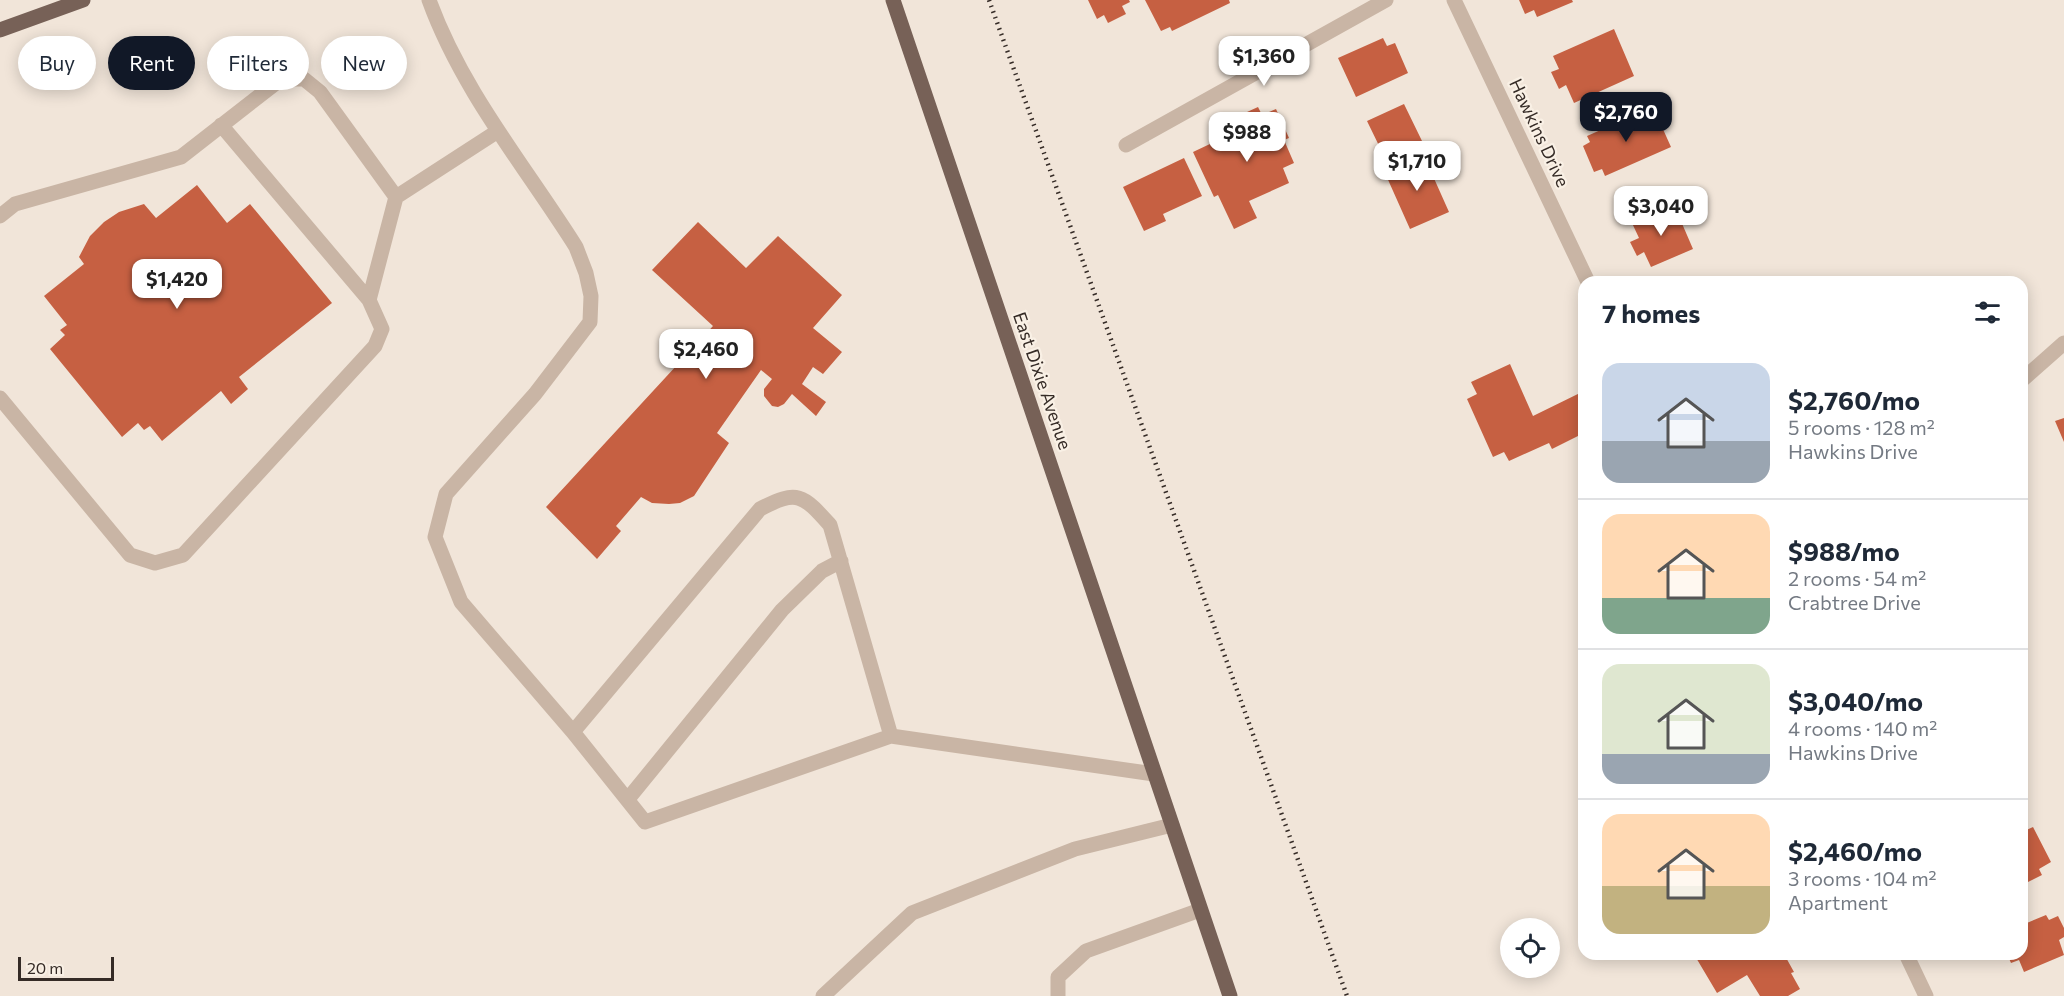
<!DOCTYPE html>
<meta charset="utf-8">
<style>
:root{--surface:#fff;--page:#f6f6f7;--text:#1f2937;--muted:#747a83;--line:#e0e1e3;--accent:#111827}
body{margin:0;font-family:Commissioner,sans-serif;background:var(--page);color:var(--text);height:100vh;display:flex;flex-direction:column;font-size:22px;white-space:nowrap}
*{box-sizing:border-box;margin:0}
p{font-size:20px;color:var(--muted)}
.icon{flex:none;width:33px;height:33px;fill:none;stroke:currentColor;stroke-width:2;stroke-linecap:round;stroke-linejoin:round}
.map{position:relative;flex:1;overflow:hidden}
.side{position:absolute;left:1578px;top:276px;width:450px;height:684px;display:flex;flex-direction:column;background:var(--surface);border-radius:18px;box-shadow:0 3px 15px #0003}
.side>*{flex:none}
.guide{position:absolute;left:18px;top:36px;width:570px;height:54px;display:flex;gap:12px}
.tools{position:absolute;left:1500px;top:918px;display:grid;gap:12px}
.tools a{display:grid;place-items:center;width:60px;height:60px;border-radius:50%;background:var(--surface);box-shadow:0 3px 15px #0003;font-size:30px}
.scale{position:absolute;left:18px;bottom:15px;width:96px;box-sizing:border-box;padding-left:6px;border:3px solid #352b26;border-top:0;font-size:16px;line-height:21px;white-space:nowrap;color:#352b26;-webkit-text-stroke:4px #f9f0e5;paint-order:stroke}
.price{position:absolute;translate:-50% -51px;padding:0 14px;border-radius:12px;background:#fff;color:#222;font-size:20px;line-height:39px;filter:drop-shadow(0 2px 3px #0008)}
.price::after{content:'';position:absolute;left:50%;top:36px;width:18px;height:14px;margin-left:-9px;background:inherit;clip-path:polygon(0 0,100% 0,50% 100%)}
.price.current{background:var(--accent);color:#fff}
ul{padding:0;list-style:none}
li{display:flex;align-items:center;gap:18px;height:150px;padding:0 24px}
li+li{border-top:2px solid var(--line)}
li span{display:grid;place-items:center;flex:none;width:168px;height:120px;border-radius:18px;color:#555}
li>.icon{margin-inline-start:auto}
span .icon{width:72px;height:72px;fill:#fffc;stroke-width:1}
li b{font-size:26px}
h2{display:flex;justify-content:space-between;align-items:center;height:72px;padding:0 24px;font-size:26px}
.pill{padding:0 21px;border-radius:27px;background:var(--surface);box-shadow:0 3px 15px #0003;font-size:21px;line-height:54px}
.pill.current{background:var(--accent);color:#fff}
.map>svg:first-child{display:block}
.building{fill:#c66042}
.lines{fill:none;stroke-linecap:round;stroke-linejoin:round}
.minor{stroke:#c9b5a5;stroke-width:15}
.major{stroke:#776157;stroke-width:15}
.rail{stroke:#352b26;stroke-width:4.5;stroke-dasharray:1.5 4.5;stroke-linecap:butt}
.labels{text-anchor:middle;stroke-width:4.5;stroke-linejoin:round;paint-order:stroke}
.street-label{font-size:18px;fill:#352b26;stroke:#f9f0e5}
</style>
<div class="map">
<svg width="2064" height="996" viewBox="0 0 2064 996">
<rect width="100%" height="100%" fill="#f1e5d9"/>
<path class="building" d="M1088,0H1129L1130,2L1122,6L1126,14L1108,23L1104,15L1097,19Z
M1145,0H1229L1230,3L1172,31L1170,27L1161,31Z
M1519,0H1572L1573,2L1537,17L1534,10L1525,14Z
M1614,29L1634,76L1574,103L1566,85L1559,89L1551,72L1559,69L1553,56Z
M1383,38L1387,46L1395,43L1408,73L1356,97L1338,58Z
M1404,104L1422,141L1385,158L1367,121Z
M1258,107L1262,115L1276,109L1289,138L1284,140L1294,163L1283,168L1289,183L1249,201L1257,218L1234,229L1218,195L1214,197L1193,152L1229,135L1227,131L1240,125L1236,117Z
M1653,107L1671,147L1605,176L1602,169L1594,172L1583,146L1590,142L1587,136Z
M1424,156L1449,212L1410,229L1385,173Z
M1184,158L1202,196L1163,214L1166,221L1144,231L1123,187Z
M197,185L227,223L250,204L332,303L239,377L248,389L231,404L221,391L162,441L150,426L144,430L138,423L122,437L50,349L65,335L60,330L67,325L44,296L84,264L79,257L90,236L104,222L119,212L144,204L156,218Z
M1674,205L1693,249L1651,267L1644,252L1637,256L1630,242L1639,238L1632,223Z
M698,222L746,268L778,236L842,295L813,328L842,352L823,374L813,367L802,384L826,402L816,416L792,394L784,404L778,407L772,406L764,396V389L772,379L761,370L717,433L729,443L694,496L680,503L669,504L652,503L641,497L616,526L621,531L597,559L546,507L713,326L652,270Z
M1510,364L1533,416L1584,391V433L1552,449L1549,443L1509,461L1504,452L1493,457L1467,399L1477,394L1471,382Z
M2064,418V442L2055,421Z
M2033,827L2051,862L2039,869L2042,875L2022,885V832Z
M2046,915L2049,920L2058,916L2064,928V937L2059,940L2064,955L2024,972L2019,960L2011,963L2007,954H2022V925Z
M1698,954H1784L1794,972L1791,973L1800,989L1788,996H1760L1747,975L1717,993L1695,956Z"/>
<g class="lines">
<path class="minor" d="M429,0C462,91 525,166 576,247L586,273L591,296L590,322L535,394L446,494L435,537L461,602L573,732L645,822L891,736L1154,774
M1454,0L1588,282
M221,125L369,300
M1126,145L1386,0
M396,197L498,131
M0,216L15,204L181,157L281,79H304L320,92L396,197L369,300L382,329L375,346L183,555L155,563L130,555L0,398
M2022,380L2064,343
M573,732L760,509C798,489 803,495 830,525L891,736
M628,799L782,610L822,571L841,561
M1906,954L1926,996
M823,996L912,913L1075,849L1172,825
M1058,996V977L1086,951L1200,910"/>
<path class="major" d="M893,0L1230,996
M0,30L83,0"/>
<path class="rail" d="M989,0L1347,996"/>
</g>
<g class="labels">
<g class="street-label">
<text transform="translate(1539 133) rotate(65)" y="6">Hawkins Drive</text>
<text transform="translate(1042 381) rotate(71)" y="6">East Dixie Avenue</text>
</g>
</g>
</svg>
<div class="tools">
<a><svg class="icon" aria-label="locate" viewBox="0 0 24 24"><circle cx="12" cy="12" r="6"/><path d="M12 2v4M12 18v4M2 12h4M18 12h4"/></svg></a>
</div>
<div class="scale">20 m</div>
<b class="price" style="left:1264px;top:87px">$1,360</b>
<b class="price current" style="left:1626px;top:143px">$2,760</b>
<b class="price" style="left:1247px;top:163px">$988</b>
<b class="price" style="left:1417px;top:192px">$1,710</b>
<b class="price" style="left:1661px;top:237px">$3,040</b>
<b class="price" style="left:177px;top:310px">$1,420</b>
<b class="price" style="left:706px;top:380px">$2,460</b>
<div class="guide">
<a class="pill">Buy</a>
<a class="pill current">Rent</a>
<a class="pill">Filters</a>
<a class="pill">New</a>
</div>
<section class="side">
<h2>7 homes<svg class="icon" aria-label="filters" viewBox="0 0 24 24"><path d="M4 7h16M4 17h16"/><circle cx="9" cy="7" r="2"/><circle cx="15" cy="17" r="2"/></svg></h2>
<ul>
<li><span style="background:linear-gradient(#c9d6e8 65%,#9aa5b1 0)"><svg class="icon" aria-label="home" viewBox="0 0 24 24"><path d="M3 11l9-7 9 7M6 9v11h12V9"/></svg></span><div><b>$2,760/mo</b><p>5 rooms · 128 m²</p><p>Hawkins Drive</p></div></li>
<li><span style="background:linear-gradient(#ffd9b3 70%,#7fa58c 0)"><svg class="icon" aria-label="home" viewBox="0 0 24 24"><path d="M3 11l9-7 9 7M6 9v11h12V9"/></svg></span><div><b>$988/mo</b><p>2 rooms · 54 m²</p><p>Crabtree Drive</p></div></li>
<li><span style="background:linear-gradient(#dfe7d0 75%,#9aa5b1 0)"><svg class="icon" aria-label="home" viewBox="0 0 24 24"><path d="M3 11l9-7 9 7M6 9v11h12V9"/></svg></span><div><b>$3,040/mo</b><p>4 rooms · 140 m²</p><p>Hawkins Drive</p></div></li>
<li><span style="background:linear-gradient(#ffd9b3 60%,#c2b280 0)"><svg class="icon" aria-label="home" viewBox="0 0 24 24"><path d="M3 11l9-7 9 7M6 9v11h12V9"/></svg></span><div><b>$2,460/mo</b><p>3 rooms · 104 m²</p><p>Apartment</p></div></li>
</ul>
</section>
</div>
